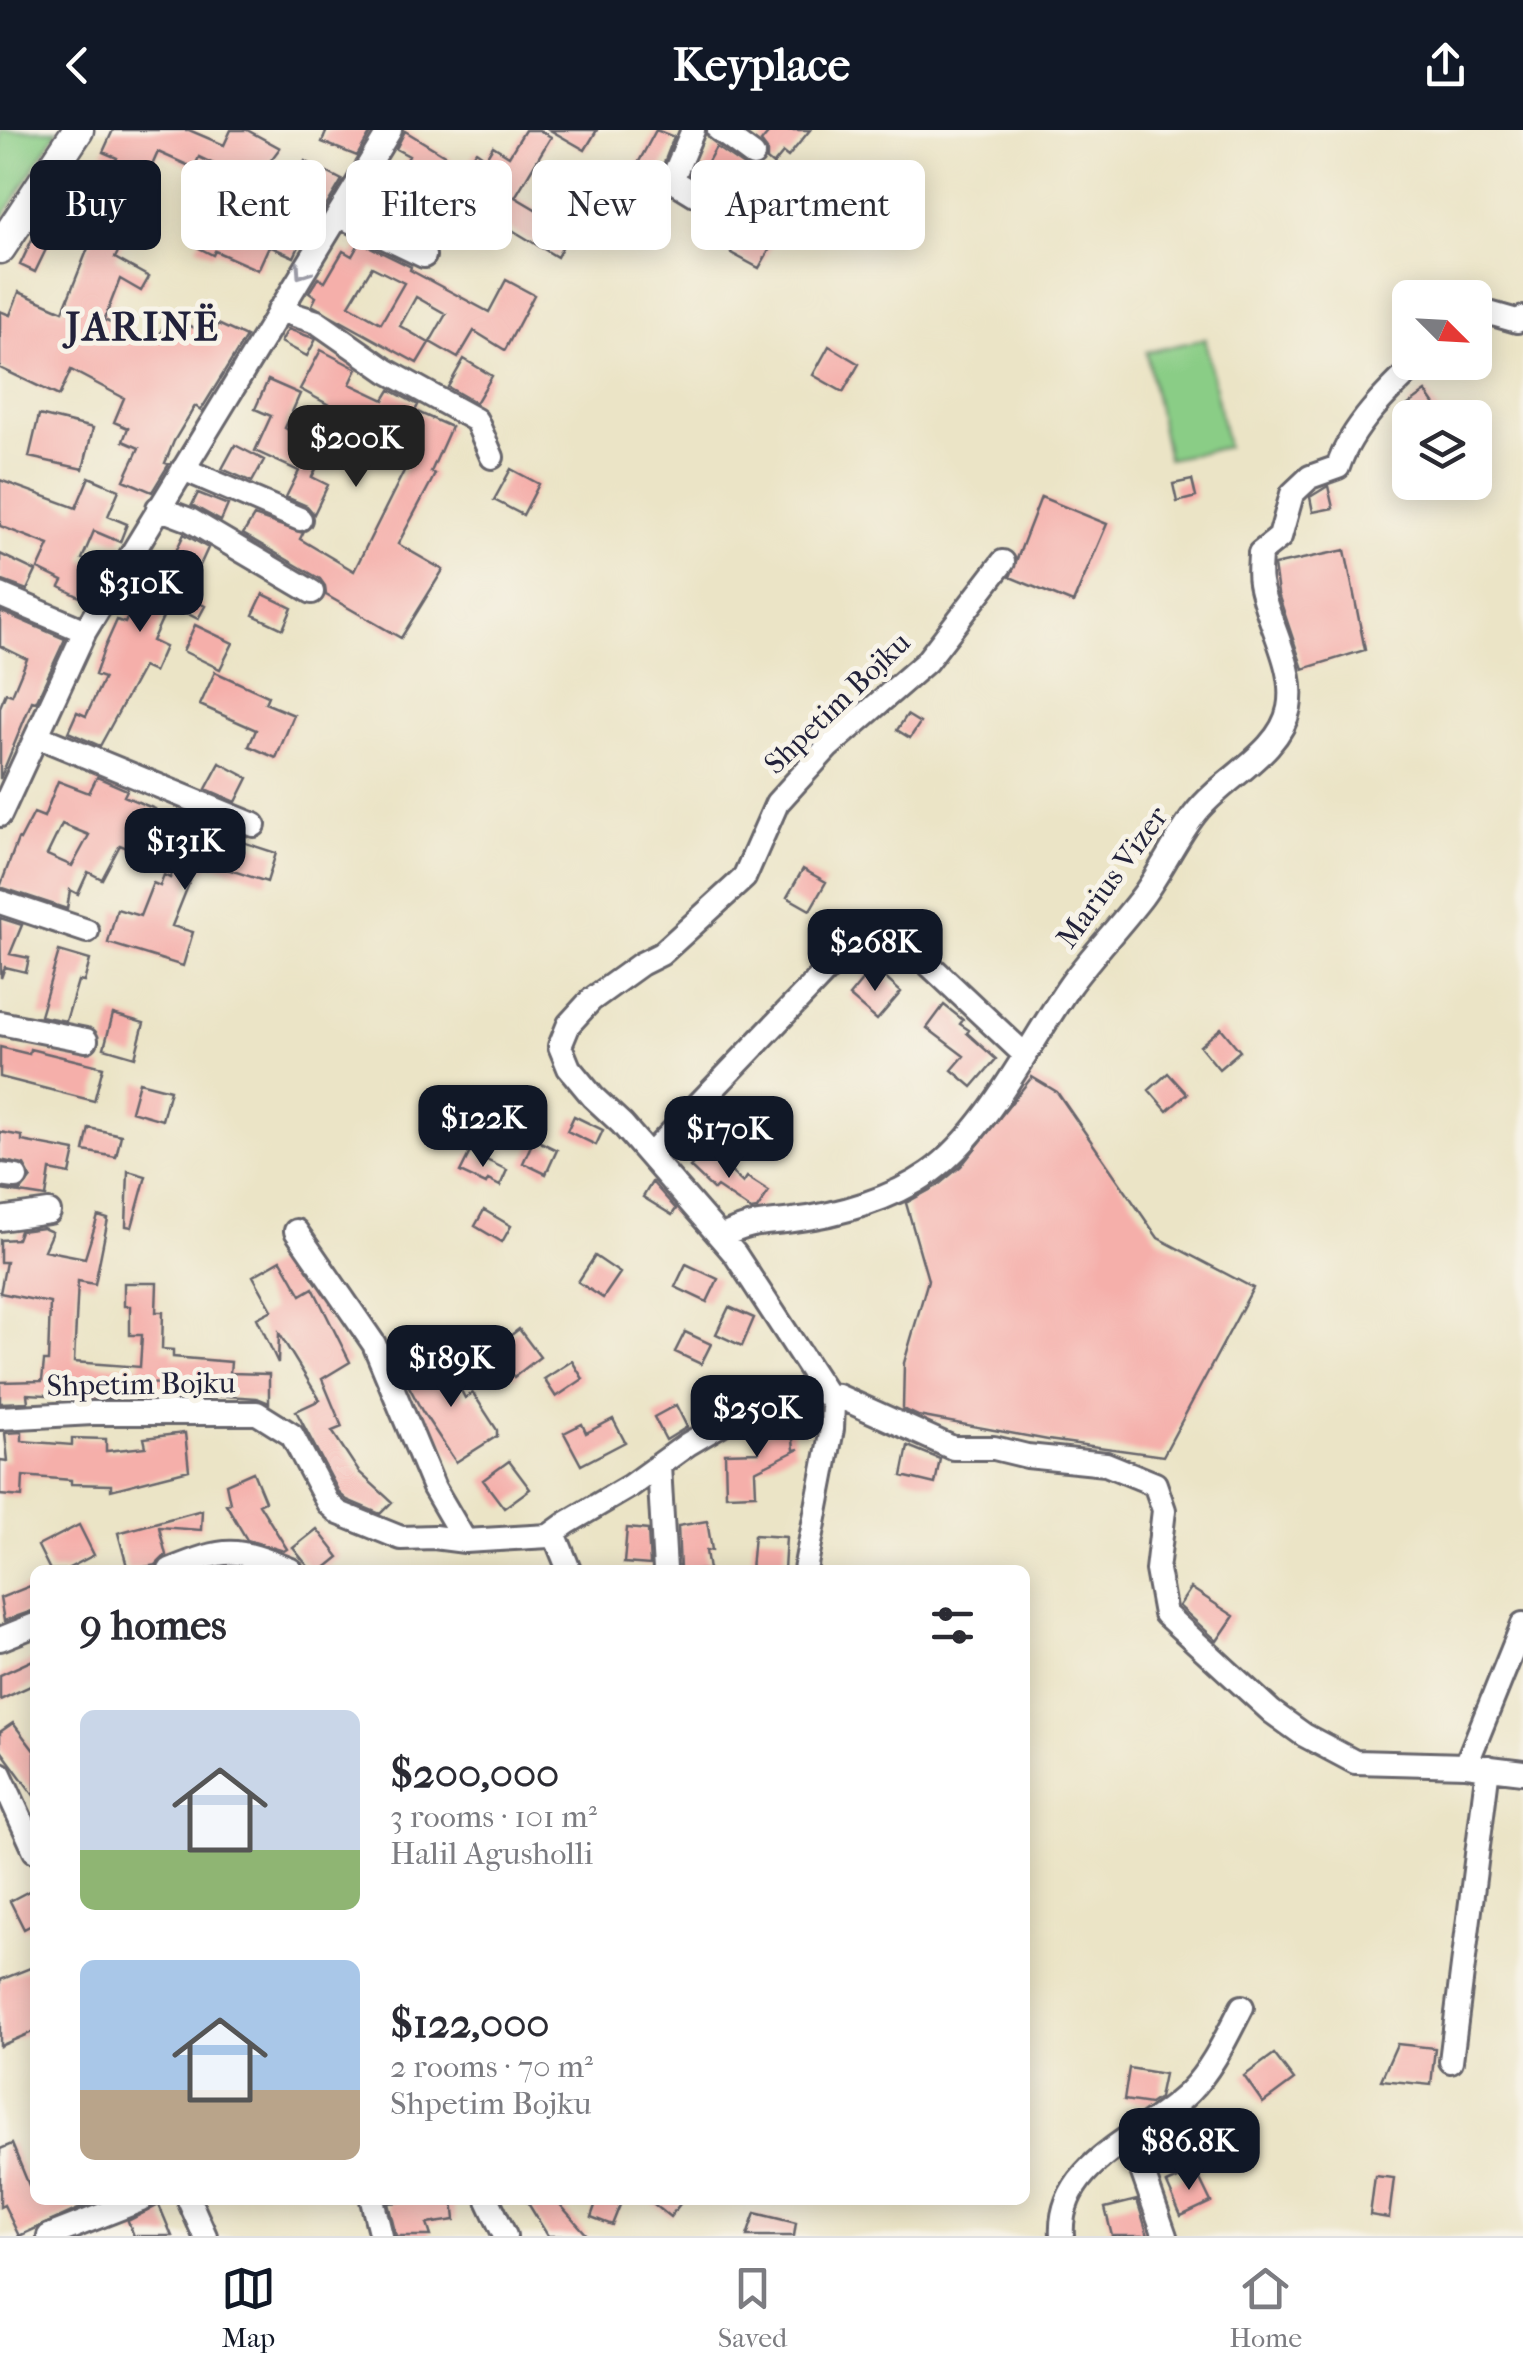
<!DOCTYPE html>
<meta charset="utf-8">
<style>
:root{--surface:#fff;--page:#f2f2f3;--text:#2b2b33;--muted:#7c7c81;--line:#e1e1e2;--accent:#111827}
body{margin:0;font-family:"IM FELL French Canon",serif;background:var(--page);color:var(--text);height:100vh;display:flex;flex-direction:column;font-size:38px;white-space:nowrap}
*{box-sizing:border-box;margin:0}
p{font-size:32px;color:var(--muted)}
.icon{flex:none;width:55px;height:55px;fill:none;stroke:currentColor;stroke-width:2;stroke-linecap:round;stroke-linejoin:round}
.map{position:relative;flex:1;overflow:hidden}
.drawer{position:absolute;left:30px;top:1435px;width:1000px;height:640px;display:flex;flex-direction:column;background:var(--surface);border-radius:15px;box-shadow:0 5px 25px #0003}
.drawer>*{flex:none}
.hud{position:absolute;left:30px;top:30px;width:1000px;height:90px;display:flex;gap:20px}
.needle{width:65px;rotate:114deg}
.fabs{position:absolute;left:1392px;top:150px;display:grid;gap:20px}
.fabs a{display:grid;place-items:center;width:100px;height:100px;border-radius:15px;background:var(--surface);box-shadow:0 5px 25px #0003;font-size:50px}
.price{position:absolute;translate:-50% -85px;padding:0 22px;border-radius:20px;background:var(--accent);color:#fff;font-size:32px;line-height:65px;filter:drop-shadow(0 2px 5px #0008)}
.price::after{content:'';position:absolute;left:50%;top:60px;width:30px;height:22px;margin-left:-15px;background:inherit;clip-path:polygon(0 0,100% 0,50% 100%)}
.price.selected{background:#222;color:#fff}
ul{padding:0;list-style:none}
li{display:flex;align-items:center;gap:30px;height:250px;padding:0 50px}
li span{display:grid;place-items:center;flex:none;width:280px;height:200px;border-radius:15px;color:#555}
li>.icon{margin-inline-start:auto}
span .icon{width:120px;height:120px;fill:#fffc;stroke-width:1}
li b{font-size:42px}
h2{display:flex;justify-content:space-between;align-items:center;height:120px;padding:0 50px;font-size:42px}
.tag{padding:0 35px;border-radius:15px;background:var(--surface);box-shadow:0 5px 25px #0003;font-size:35px;line-height:90px}
.tag.selected{background:var(--accent);color:#fff}
header{display:flex;justify-content:space-between;align-items:center;height:130px;padding:0 50px;background:var(--accent);color:#fff;font-size:45px;font-weight:800}
.tab-bar{display:flex;justify-content:space-around;align-items:center;height:140px;border-top:2px solid var(--line);background:var(--surface);font-size:28px;color:var(--muted)}
.tab-bar a{display:grid;justify-items:center;gap:5px}
.tab-bar .selected{color:var(--accent)}
.map>svg:first-child{display:block}
.green{fill:#8acd86;stroke:#567860;stroke-width:2.5}
.building{fill:#f5afaa;fill-rule:evenodd}
.lines{fill:none;stroke-linecap:round;stroke-linejoin:round}
.minor-casing{stroke:#68666c;stroke-width:28}
.major-casing{stroke:#68666c;stroke-width:35}
.minor{stroke:#fff;stroke-width:22}
.major{stroke:#fff;stroke-width:30}
.oneway{stroke:#9c9ca7}
.labels{text-anchor:middle;stroke-width:10;stroke-linejoin:round;paint-order:stroke}
.street-label{font-size:30px;fill:#22223b;stroke:#f7f3e8}
.district-label{font-size:40px;font-weight:bold;letter-spacing:2.5px;fill:#22223b;stroke:#f7f3e8}
</style>
<header><svg class="icon" aria-label="back" viewBox="0 0 24 24"><path d="M15 5l-7 7 7 7"/></svg>Keyplace<svg class="icon" aria-label="share" viewBox="0 0 24 24"><path d="M12 15V3M7 8l5-5 5 5M5 13v7h14v-7"/></svg></header>
<div class="map">
<svg width="1523" height="2106" viewBox="0 0 1523 2106">
<rect width="100%" height="100%" fill="#f7f3e8"/>
<filter id="ink" filterUnits="userSpaceOnUse"><feTurbulence type="fractalNoise" baseFrequency=".01" numOctaves="2"/><feDisplacementMap in="SourceGraphic" scale="20" xChannelSelector="R" yChannelSelector="G"/><feConvolveMatrix kernelMatrix="1 2 1 2 8 2 1 2 1" color-interpolation-filters="sRGB"/></filter>
<filter id="wash" filterUnits="userSpaceOnUse"><feTurbulence type="fractalNoise" baseFrequency=".0048" numOctaves="4" result="noise"/><feDisplacementMap in="SourceGraphic" scale="40" xChannelSelector="R" yChannelSelector="G"/><feGaussianBlur stdDeviation="2.25" result="paint"/><feColorMatrix in="noise" values="0 0 0 0 0 0 0 0 0 0 0 0 0 0 0 0 0 1.4 0 .05"/><feComposite in="paint" operator="in"/></filter>
<g filter="url(#wash)">
<rect width="100%" height="100%" fill="#ebe4c6"/>
<path class="green" d="M0,0H58L0,92Z
M1205,209L1227,317L1168,329L1146,222Z"/>
<g id="blocks">
<path class="building" d="M113,0H189L224,15L231,0H247L280,18L256,50L235,33L230,42L199,27L194,38L158,22L131,83L136,86L115,128L149,147L141,161L120,149L104,190L156,213L168,186L213,206L218,194L246,207L201,280L195,276L174,311L165,333L169,334L152,362L124,350L139,318L123,311L128,298L114,292L124,268L71,240L59,266L0,238V181L10,185L19,162L63,181L94,103L76,94L91,63L100,68L117,28L103,22Z
M327,0H372L357,26L322,12Z
M525,0H539L551,7L515,67L542,83L562,49L590,64L557,127L474,77L489,51L466,38L476,21L486,28L493,16L509,26Z
M550,0H597L585,20Z
M656,0L674,7L657,51L635,39Z
M771,0H810L788,27L783,23L773,35L767,30V20L761,12Z
M405,1L451,29L440,49L435,47L413,84L434,94L425,110L360,79L369,63L384,70L409,26L396,19Z
M716,17L745,37L731,61L701,44Z
M305,31L342,50L324,80L288,63Z
M780,62L794,74L769,104L776,108L759,138L731,123L747,93L752,95Z
M264,69L289,80L281,96L304,106L294,127L269,116L258,140L215,121L213,125L197,117L212,87L247,104Z
M37,99L52,107L35,142L20,135Z
M360,112L411,137L410,140L489,182L506,150L534,165L505,220L474,201L458,228L430,212L446,184L416,167L400,196L429,213L417,233L312,175L316,167L309,162L318,148L325,152L343,121L352,126ZM372,137L404,153L381,193L349,175Z
M288,199L316,209L307,226L281,212Z
M829,216L859,234L843,262L813,245Z
M321,220L357,239L350,254L384,270L390,260L418,275L415,281L451,297L431,342L435,344L431,352L398,414L443,440L401,508L326,465L325,456L320,449L243,404L254,386L303,403L300,409L354,441L407,335L350,305L338,324L327,318L312,347L328,355L314,384L307,376L286,367L299,341L255,321L271,286L255,279L268,250L300,264L285,298L308,311L329,275L300,259Z
M464,229L492,246L476,273L448,257Z
M1426,262L1444,288H1417L1408,275Z
M39,285L93,298L83,339L29,327Z
M235,315L264,330L252,352L222,339Z
M511,339L539,354L523,385L494,370Z
M89,347L119,360L108,386L127,394L120,412L94,401L82,429L104,440L86,470L60,457L63,451L38,439L49,415L0,396V350L76,378Z
M1192,350L1196,367L1177,372L1173,354Z
M1328,356L1333,378L1313,382L1310,367Z
M198,363L228,375L221,391L192,375Z
M1041,367L1107,394L1073,473L1010,447Z
M184,404L208,418L186,466L205,476L198,489L169,474L152,511L165,517L154,542L143,537L100,616L68,602L77,582L86,586L104,548L95,545L104,519L117,490L125,493L140,459L131,455L149,425L170,434Z
M1345,420L1365,520L1303,539L1278,464L1274,435Z
M0,424L36,441L27,460L0,450Z
M263,464L292,478L283,499L253,485Z
M0,481L65,509L36,572L32,571L0,649V577L6,563L12,565L27,529L0,516Z
M195,495L233,513L220,539L183,521Z
M215,542L268,566L265,573L294,585L276,628L249,616L256,600L200,575Z
M907,585L920,593L910,608L897,600Z
M220,633L248,648L236,672L206,659Z
M97,647L127,660L124,666L155,679L137,722L120,715L102,749L88,742L78,764L70,760L67,779L0,757L18,709L20,710L34,683L44,687L58,651L89,663ZM62,694L89,705L72,736L47,725Z
M196,688L224,699L221,705L276,723L267,752L209,733L206,740L196,736L172,796L193,802L183,836L108,813L117,779L140,786L153,753L160,756L164,745L170,748Z
M803,739L826,752L810,780L787,767Z
M0,788L22,795L10,824L29,828L26,842L5,837L1,848Z
M59,821L90,830L84,852L78,851L66,891L40,886Z
M873,837L901,862L877,890L849,866Z
M944,875L963,890L960,894L969,900L967,903L996,929L972,957L952,940L964,926L927,898Z
M113,884L144,893L135,927L104,918Z
M1221,898L1240,921L1219,939L1200,916Z
M0,917L29,924L30,919L103,937L94,971L0,947Z
M1168,943L1187,964L1167,981L1149,960Z
M1032,947L1057,962L1158,1108L1253,1158L1163,1326L1048,1310L918,1286L903,1279L904,1233L928,1150L906,1073L937,1056L961,1036Z
M139,952L170,960L162,990L131,981Z
M574,986L603,1000L596,1015L567,1001Z
M89,998L121,1005L116,1027L84,1021Z
M0,1002L22,1006V1011L75,1021L70,1044L50,1040L46,1067L1,1060L21,1061L31,1048L24,1035L0,1030Z
M534,1009L557,1020L546,1044L523,1033Z
M707,1019L743,1053L747,1047L769,1061L757,1079L751,1080L717,1057L714,1060L690,1037Z
M470,1022L507,1040L500,1056L488,1050L486,1054L460,1042Z
M128,1041L146,1046L132,1097L126,1096Z
M652,1052L676,1079L672,1085L643,1067Z
M484,1080L511,1096L502,1112L475,1096Z
M98,1086L108,1089L95,1154L78,1151L74,1232L140,1237L142,1205H130V1176H124V1153H157L156,1182H163L162,1219L173,1220V1227L231,1232L230,1243L269,1244V1273L257,1268L196,1264L197,1257L112,1250L110,1268L27,1264L28,1272L0,1273V1252L42,1251L44,1231H48L50,1173L0,1163L6,1132H0V1110L17,1109L20,1101L43,1098L52,1102L44,1120L85,1128Z
M595,1126L620,1143L603,1168L578,1152Z
M281,1130L301,1165L313,1158L350,1232L322,1249L342,1297L332,1301L359,1342L392,1372L380,1384L347,1370L340,1364L296,1281L320,1270L279,1203L278,1233L257,1188L272,1180L253,1146Z
M686,1134L718,1149L707,1172L675,1157Z
M729,1177L754,1188L742,1216L716,1204Z
M519,1199L540,1227L514,1247L493,1219Z
M685,1202L711,1214L701,1234L675,1222Z
M443,1226L465,1268L473,1263L497,1300V1306L456,1332L422,1281L404,1247Z
M572,1231L583,1249L556,1267L544,1249Z
M676,1275L687,1297L666,1310L654,1287Z
M613,1289L625,1312L581,1335L564,1303L582,1294L586,1303Z
M791,1289L794,1320L799,1319L755,1341L756,1364L726,1365L725,1323L759,1322L756,1309Z
M22,1302V1311L72,1315V1308L106,1309V1321L146,1317L144,1308L185,1303L189,1340L111,1360V1355L71,1354V1350L23,1346L22,1367L0,1365V1330L8,1331L5,1303Z
M908,1316L940,1329L935,1354L902,1346Z
M509,1331L530,1359L504,1378L483,1350Z
M253,1342L265,1371L259,1374L287,1419L284,1421L247,1410L226,1374L230,1373L226,1354Z
M202,1380L201,1400L159,1397L166,1425L156,1435L128,1440L118,1403Z
M707,1391L712,1420L706,1421L709,1440H680L678,1396Z
M79,1395L94,1425L65,1440H50L38,1416Z
M627,1398L648,1400L650,1435L624,1433Z
M317,1399L339,1427L323,1440H311L293,1418Z
M754,1405L786,1407L784,1440H751Z
M35,1454V1480L4,1491L0,1468Z
M1191,1458L1234,1486L1217,1511L1179,1476Z
M35,1529V1554L0,1570V1545Z
M13,1593L35,1622V1667L0,1619V1602Z
M31,1760L35,1769V1793L24,1799L10,1771Z
M35,1836V1901L0,1916V1850Z
M1397,1914L1435,1918L1431,1955L1381,1950Z
M1274,1924L1294,1950L1263,1973L1244,1946Z
M1129,1938L1164,1944L1159,1968L1150,1974L1124,1970Z
M12,2014L35,2070H98L19,2106L4,2075L0,2077V2019Z
M1196,2041L1211,2072L1181,2086L1167,2054Z
M1375,2046L1394,2048L1389,2088L1370,2085Z
M424,2070H453L455,2090L427,2094L431,2106H396L388,2073Z
M526,2070H556L588,2106H548Z
M597,2070H622L612,2095L591,2087Z
M649,2070H683L670,2087Z
M1137,2070L1148,2106H1112L1105,2078Z
M159,2075L172,2106H134L128,2091Z
M755,2083L796,2093L794,2106H747Z"/>
</g>
</g>
<g filter="url(#ink)">
<use href="#blocks" fill-opacity="0" stroke="#68666c" stroke-width="2.5"/>
<g class="lines">
<g class="minor-casing">
<path id="minor" d="M693,0L672,50L726,83
M719,0L753,25
M340,86L424,126
M1475,179L1517,191L1523,188
M279,180L317,192L387,241L476,290L492,327
M183,339L300,389
M158,378L190,390L312,462
M0,465L85,501
M37,606L254,695
M0,685L85,501L390,0
M0,772L87,801
M0,893L86,910
M650,1025L870,795L905,812L1025,925
M0,1045L16,1047
M0,1089L49,1082
M296,1101L374,1214L434,1358L465,1411
M721,1107C749,1092 763,1094 793,1090C838,1085 892,1069 929,1043C987,1002 1029,914 1070,855C1092,825 1119,797 1142,767C1162,740 1175,710 1195,684C1222,648 1280,624 1289,578C1297,537 1267,492 1260,453C1258,443 1260,432 1260,423L1280,407L1292,364L1310,347L1338,337C1351,297 1388,261 1419,232
M826,1265L838,1266L953,1318H994L1027,1326L1106,1334L1155,1354L1164,1380L1157,1440L1165,1484L1272,1582L1304,1605L1355,1632L1466,1635L1523,1642
M0,1288L93,1283H257L292,1305L328,1373L339,1383L401,1408L434,1407L465,1411L549,1406L567,1393L630,1356L688,1314L742,1282L821,1257
M659,1336L665,1440
M554,1403L569,1440
M170,1440C227,1417 234,1417 291,1440
M805,1440L832,1299L833,1274L735,1124L622,994L593,967L569,938L560,916L569,894L591,870L641,834L661,824L744,748L777,673L827,618L926,532L1003,432
M0,1509L35,1495
M1466,1635L1523,1494
M0,1644L35,1721
M1451,1931L1488,1637
M1130,2006L1165,2106
M189,2070L205,2106
M372,2070L381,2106
M488,2070L505,2106
M49,2106L141,2070
M1062,2106C1057,2031 1145,2007 1189,1962C1212,1939 1227,1906 1242,1877"/>
</g>
<g class="major-casing">
<path id="major" d="M0,118L78,0"/>
</g>
<use href="#minor" class="minor"/>
<use href="#major" class="major"/>
</g>
<defs><path id="oneway-chevron" d="M-2-3.5L2.5 0L-2 3.5" fill="none" stroke-width="1.6" stroke-linecap="round" stroke-linejoin="round" transform="scale(2.5)"/></defs>
<use class="oneway" href="#oneway-chevron" transform="translate(302 142) rotate(124)"/>
</g>
<g class="labels">
<g class="street-label">
<text transform="translate(837 573) rotate(-44)" y="10">Shpetim Bojku</text>
<text transform="translate(1112 747) rotate(-54)" y="10">Marius Vizer</text>
<text transform="translate(141 1254) rotate(-1)" y="10">Shpetim Bojku</text>
</g>
<g class="district-label">
<text x="143" y="210">JARINË</text>
</g>
</g>
</svg>
<div class="fabs">
<a><svg class="needle" viewBox="-14 -14 28 28"><path d="M0-13l5 13h-10z" fill="#e53935"/><path d="M0 13l5-13h-10z" fill="#7c7c81"/></svg></a>
<a><svg class="icon" aria-label="layers" viewBox="0 0 24 24"><path d="M12 4l9 5-9 5-9-5zM3 14l9 5 9-5"/></svg></a>
</div>
<b class="price selected" style="left:356px;top:360px">$200K</b>
<b class="price" style="left:140px;top:505px">$310K</b>
<b class="price" style="left:185px;top:763px">$131K</b>
<b class="price" style="left:875px;top:864px">$268K</b>
<b class="price" style="left:483px;top:1040px">$122K</b>
<b class="price" style="left:729px;top:1051px">$170K</b>
<b class="price" style="left:451px;top:1280px">$189K</b>
<b class="price" style="left:757px;top:1330px">$250K</b>
<b class="price" style="left:1189px;top:2063px">$86.8K</b>
<div class="hud">
<a class="tag selected">Buy</a>
<a class="tag">Rent</a>
<a class="tag">Filters</a>
<a class="tag">New</a>
<a class="tag">Apartment</a>
</div>
<section class="drawer">
<h2>9 homes<svg class="icon" aria-label="filters" viewBox="0 0 24 24"><path d="M4 7h16M4 17h16"/><circle cx="9" cy="7" r="2"/><circle cx="15" cy="17" r="2"/></svg></h2>
<ul>
<li><span style="background:linear-gradient(#c9d6e8 70%,#8fb573 0)"><svg class="icon" aria-label="home" viewBox="0 0 24 24"><path d="M3 11l9-7 9 7M6 9v11h12V9"/></svg></span><div><b>$200,000</b><p>3 rooms · 101 m²</p><p>Halil Agusholli</p></div></li>
<li><span style="background:linear-gradient(#a9c7e8 65%,#b9a48a 0)"><svg class="icon" aria-label="home" viewBox="0 0 24 24"><path d="M3 11l9-7 9 7M6 9v11h12V9"/></svg></span><div><b>$122,000</b><p>2 rooms · 70 m²</p><p>Shpetim Bojku</p></div></li>
</ul>
</section>
</div>
<nav class="tab-bar">
<a class="selected"><svg class="icon" aria-label="map" viewBox="0 0 24 24"><path d="M3 6l6-2 6 2 6-2v14l-6 2-6-2-6 2zM9 4v14M15 6v14"/></svg>Map</a>
<a><svg class="icon" aria-label="saved" viewBox="0 0 24 24"><path d="M7 4h10v16l-5-4-5 4z"/></svg>Saved</a>
<a><svg class="icon" aria-label="home" viewBox="0 0 24 24"><path d="M3 11l9-7 9 7M6 9v11h12V9"/></svg>Home</a>
</nav>
